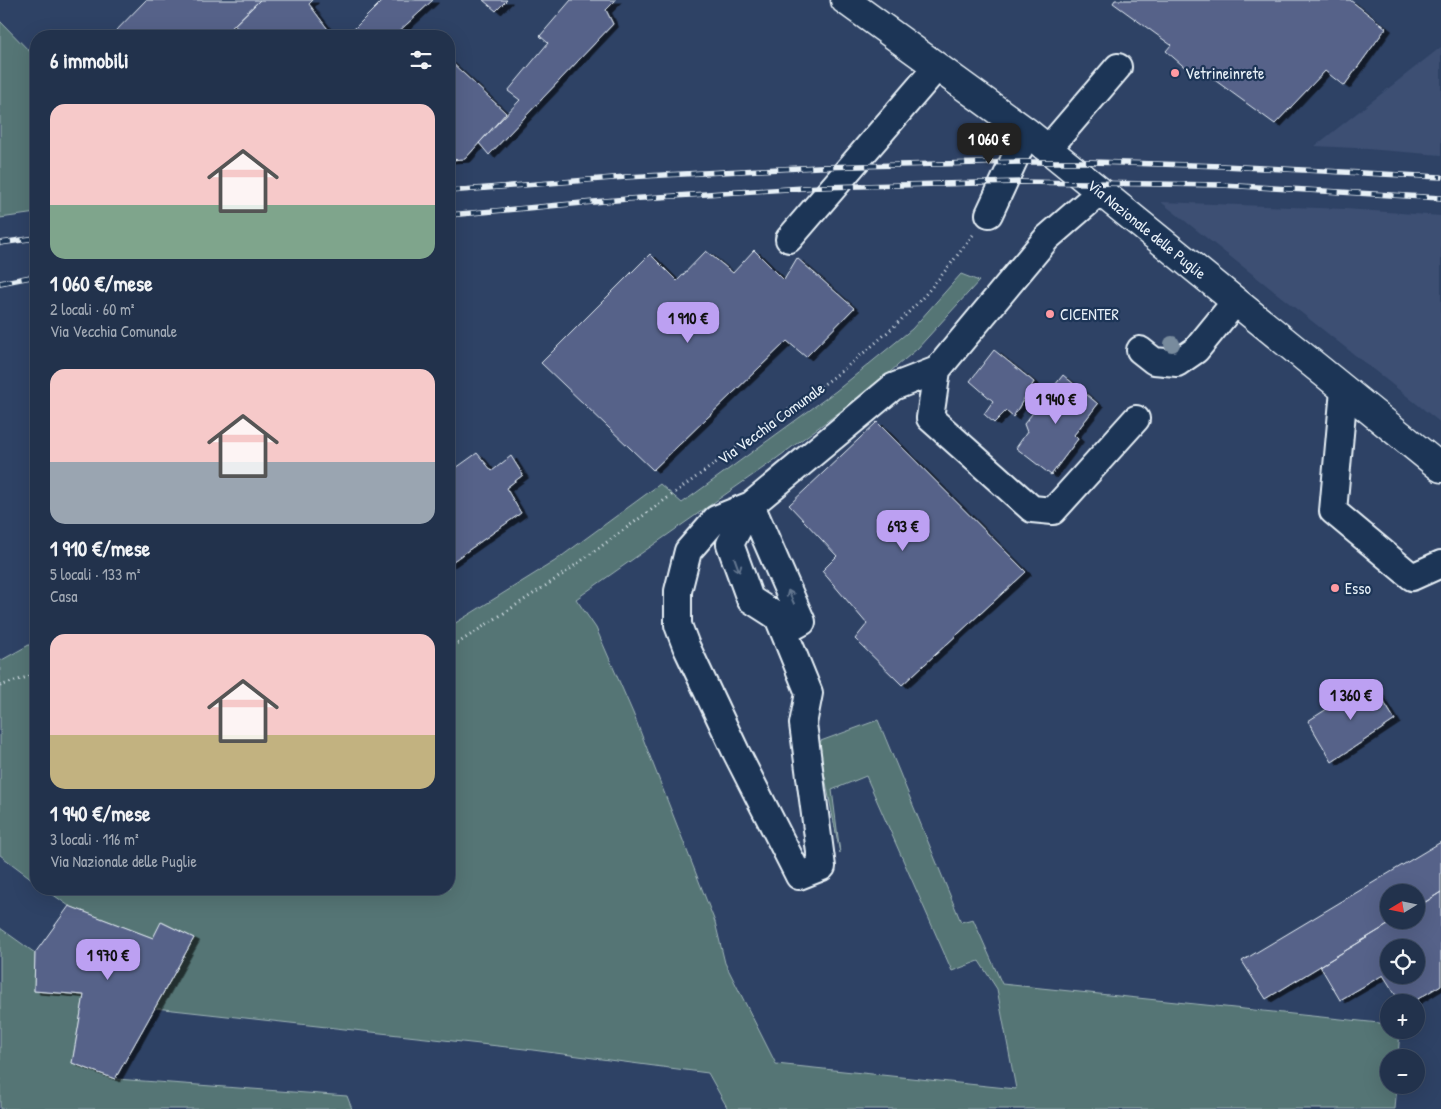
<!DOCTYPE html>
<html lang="it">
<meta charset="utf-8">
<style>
:root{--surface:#22324c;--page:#2e3e56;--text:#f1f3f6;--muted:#a2aab5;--line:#3f4d64;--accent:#bca0f2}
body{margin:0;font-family:"Patrick Hand",sans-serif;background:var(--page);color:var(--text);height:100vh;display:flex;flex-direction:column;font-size:19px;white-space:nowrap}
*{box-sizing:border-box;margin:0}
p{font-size:16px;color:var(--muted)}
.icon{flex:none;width:28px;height:28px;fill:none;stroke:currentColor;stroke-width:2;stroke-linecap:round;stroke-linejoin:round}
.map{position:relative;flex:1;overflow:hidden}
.details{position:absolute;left:30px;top:30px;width:425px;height:865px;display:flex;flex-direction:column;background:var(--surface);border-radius:20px;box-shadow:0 5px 20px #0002,0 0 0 1px var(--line)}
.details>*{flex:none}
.needle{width:32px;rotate:260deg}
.buttons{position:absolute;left:1380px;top:884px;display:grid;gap:10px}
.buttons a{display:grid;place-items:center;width:45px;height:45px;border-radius:50%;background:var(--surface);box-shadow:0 5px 20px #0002,0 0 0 1px var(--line);font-size:25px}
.price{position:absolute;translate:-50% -42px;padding:0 11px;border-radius:10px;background:var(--accent);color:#111;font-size:16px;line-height:32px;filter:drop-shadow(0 1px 2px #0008)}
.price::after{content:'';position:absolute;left:50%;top:30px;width:15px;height:11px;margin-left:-8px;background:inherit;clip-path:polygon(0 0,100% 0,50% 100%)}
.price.active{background:#222;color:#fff}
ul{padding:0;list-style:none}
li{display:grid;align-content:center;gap:10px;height:265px;padding:0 20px}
li span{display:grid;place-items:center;height:155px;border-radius:15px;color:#555}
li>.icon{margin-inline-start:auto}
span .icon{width:90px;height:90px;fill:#fffc;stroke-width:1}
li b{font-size:21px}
h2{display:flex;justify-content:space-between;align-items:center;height:60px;padding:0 20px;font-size:21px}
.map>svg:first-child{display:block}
.built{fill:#3d4f73}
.green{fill:#547575;stroke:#9eb3b6}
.building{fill:#576289;stroke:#e8f1f8;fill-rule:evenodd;filter:url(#shadow)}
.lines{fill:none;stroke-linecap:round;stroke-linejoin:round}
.minor-casing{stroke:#e8f1f8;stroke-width:30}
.major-casing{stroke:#e8f1f8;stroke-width:31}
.path{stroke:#e8f1f8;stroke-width:3;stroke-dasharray:1 4;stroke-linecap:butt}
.minor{stroke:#1d3557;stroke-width:26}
.major{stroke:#1d3557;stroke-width:28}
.rail-casing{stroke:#e8f1f8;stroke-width:5.5}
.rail{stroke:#1d3557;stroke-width:4;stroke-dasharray:11;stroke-linecap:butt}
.tree{fill:#788b9d}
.oneway{stroke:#64778f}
.poi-dot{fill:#ff9aa2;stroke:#1d3557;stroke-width:2}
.labels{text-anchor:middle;stroke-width:4.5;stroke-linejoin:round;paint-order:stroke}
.poi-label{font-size:16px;fill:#e8f1f8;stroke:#1d3557;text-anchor:start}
.street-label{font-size:16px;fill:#e8f1f8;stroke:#1d3557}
</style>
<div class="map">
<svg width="1441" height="1109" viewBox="0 0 1441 1109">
<defs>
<filter id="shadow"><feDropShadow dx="5.5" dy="3" stdDeviation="0" flood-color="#0009"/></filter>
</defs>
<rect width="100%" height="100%" fill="#2e4265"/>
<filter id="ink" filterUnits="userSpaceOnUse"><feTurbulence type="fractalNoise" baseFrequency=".02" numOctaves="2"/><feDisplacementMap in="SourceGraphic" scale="10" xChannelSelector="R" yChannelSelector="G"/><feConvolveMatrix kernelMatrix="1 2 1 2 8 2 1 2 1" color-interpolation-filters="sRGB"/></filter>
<g filter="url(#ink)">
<path class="built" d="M1441,47V155L1355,148L1315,146Z
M1161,202L1346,209L1441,216V423Z"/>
<path class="green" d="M0,21L36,58V213L0,218Z
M961,274L979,281L917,349L864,394L773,461L576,599L596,628L633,713L715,922L725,963L776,1064L1016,1089L997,989L979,961L952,971L866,776L832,790L840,853L818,742L878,720L961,922L973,919L1002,984L1389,1024V1030H1400L1398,1057L1389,1058V1085H1397L1395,1109H728L708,1073L525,1049L155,1008L194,938L162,922L153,938L69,906L45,889H449V627L555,561L660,484L682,503L836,391L912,329Z
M36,641V882L0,855V661Z
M0,928L35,953L34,991L84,995L72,1063L116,1079L347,1096L352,1109H0Z"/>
<path class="building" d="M146,0H260L223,36H111Z
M260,0H313L309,4L333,36H247L234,25Z
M383,0H433L394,36H347Z
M483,0H507L496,11Z
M571,0H616L606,10L613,24L489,155L479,143L520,100L508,91L548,43L540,36Z
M1115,0H1350L1386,28L1344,86L1325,71L1275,124L1194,65L1189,71L1166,51L1171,45L1113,3Z
M449,60L506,113L465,159L449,160Z
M754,250L784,280L797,258L854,308L806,357L787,341L653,470L541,363L650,254L677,281L706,251L733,273Z
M994,350L1034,382L1013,417L1006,411L994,423L984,414L993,401L970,381Z
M1063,375L1098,404L1074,435L1078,439L1051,475L1016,448L1027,432L1024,424Z
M877,422L1026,572L902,685L855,639L867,624L822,571L837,556L789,505Z
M477,453L492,471L511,456L523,475L506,488L521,513L449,564V473Z
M1371,681L1395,720L1332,762L1308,721Z
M1441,842V892L1416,908V892H1389V920H1396L1266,999L1242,961Z
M1441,892V985L1413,1002H1400L1383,975L1340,1000L1320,966L1396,920H1416V908ZM1389,948H1416V975H1389Z
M69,906L153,938L161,922L194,938L115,1079L72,1063L84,995L34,991L35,953Z"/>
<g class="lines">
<g class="minor-casing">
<path id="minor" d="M1048,149L1118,67
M1100,192L1047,238L937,370L930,418L1032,509L1053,511L1136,419
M989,214L1027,132
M789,239L937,67
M1140,350L1154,361L1177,363L1196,350L1236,301
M1344,390L1333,511L1412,577L1441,564
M751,505L730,544L750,599L778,617L809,693L803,724L822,867L799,876L736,752L686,646L678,625V591L688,551L716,519L751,505L893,387L937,370
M751,505L802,622L784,632"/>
</g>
<g class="major-casing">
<path id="major" d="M845,0L1027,132L1441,468"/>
</g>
<path class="path" d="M449,649L559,577L831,379C862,355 897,326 923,297C941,277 957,256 973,235
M0,686L36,674"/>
<use href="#minor" class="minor"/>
<use href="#major" class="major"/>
<g class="rail-casing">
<path id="rail" d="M449,191L626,177L819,167L1020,162H1092L1223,166L1441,177
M449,215L627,199L820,187L1020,182L1222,185L1441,198
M0,243L36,238
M0,283L36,276"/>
</g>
<use href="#rail" class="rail"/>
</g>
<circle class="tree" cx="1172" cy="344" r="8"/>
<defs><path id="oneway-shaft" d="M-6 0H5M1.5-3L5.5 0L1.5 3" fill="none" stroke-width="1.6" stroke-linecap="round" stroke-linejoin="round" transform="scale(1.25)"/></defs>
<g class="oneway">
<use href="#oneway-shaft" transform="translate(737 565) rotate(70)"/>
<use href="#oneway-shaft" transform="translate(791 597) rotate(-114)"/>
</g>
</g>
<g class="poi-dot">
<circle cx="1175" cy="73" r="5"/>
<circle cx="1050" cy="314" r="5"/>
<circle cx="1335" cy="588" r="5"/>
</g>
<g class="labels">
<g class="poi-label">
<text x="1185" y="79">Vetrineinrete</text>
<text x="1060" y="320">CICENTER</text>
<text x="1345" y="594">Esso</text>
</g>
<g class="street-label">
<text transform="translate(1147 229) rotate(39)" y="6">Via Nazionale delle Puglie</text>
<text transform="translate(771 423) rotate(-36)" y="6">Via Vecchia Comunale</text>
</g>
</g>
</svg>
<div class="buttons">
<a><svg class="needle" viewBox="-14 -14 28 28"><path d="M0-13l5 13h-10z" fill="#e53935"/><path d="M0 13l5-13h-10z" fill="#a2aab5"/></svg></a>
<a><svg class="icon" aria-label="locate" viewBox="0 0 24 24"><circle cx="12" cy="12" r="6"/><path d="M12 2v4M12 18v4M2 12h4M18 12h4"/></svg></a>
<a>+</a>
<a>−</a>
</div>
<b class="price active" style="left:989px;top:165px">1 060 €</b>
<b class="price" style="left:688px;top:344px">1 910 €</b>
<b class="price" style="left:1056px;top:425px">1 940 €</b>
<b class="price" style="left:903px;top:552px">693 €</b>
<b class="price" style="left:1351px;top:721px">1 360 €</b>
<b class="price" style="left:108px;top:981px">1 970 €</b>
<section class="details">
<h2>6 immobili<svg class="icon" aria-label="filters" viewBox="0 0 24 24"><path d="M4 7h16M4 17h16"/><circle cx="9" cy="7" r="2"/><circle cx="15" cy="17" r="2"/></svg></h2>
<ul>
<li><span style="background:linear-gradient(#f6c9c9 65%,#7fa58c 0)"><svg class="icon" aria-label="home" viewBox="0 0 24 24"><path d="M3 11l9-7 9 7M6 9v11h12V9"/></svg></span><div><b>1 060 €/mese</b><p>2 locali · 60 m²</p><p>Via Vecchia Comunale</p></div></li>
<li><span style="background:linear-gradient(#f6c9c9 60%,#9aa5b1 0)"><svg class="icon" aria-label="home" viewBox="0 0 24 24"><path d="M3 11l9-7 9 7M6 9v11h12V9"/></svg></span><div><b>1 910 €/mese</b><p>5 locali · 133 m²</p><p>Casa</p></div></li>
<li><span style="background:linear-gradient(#f6c9c9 65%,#c2b280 0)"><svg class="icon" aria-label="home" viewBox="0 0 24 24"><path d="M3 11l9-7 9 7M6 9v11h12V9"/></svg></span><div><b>1 940 €/mese</b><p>3 locali · 116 m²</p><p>Via Nazionale delle Puglie</p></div></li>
</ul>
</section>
</div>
